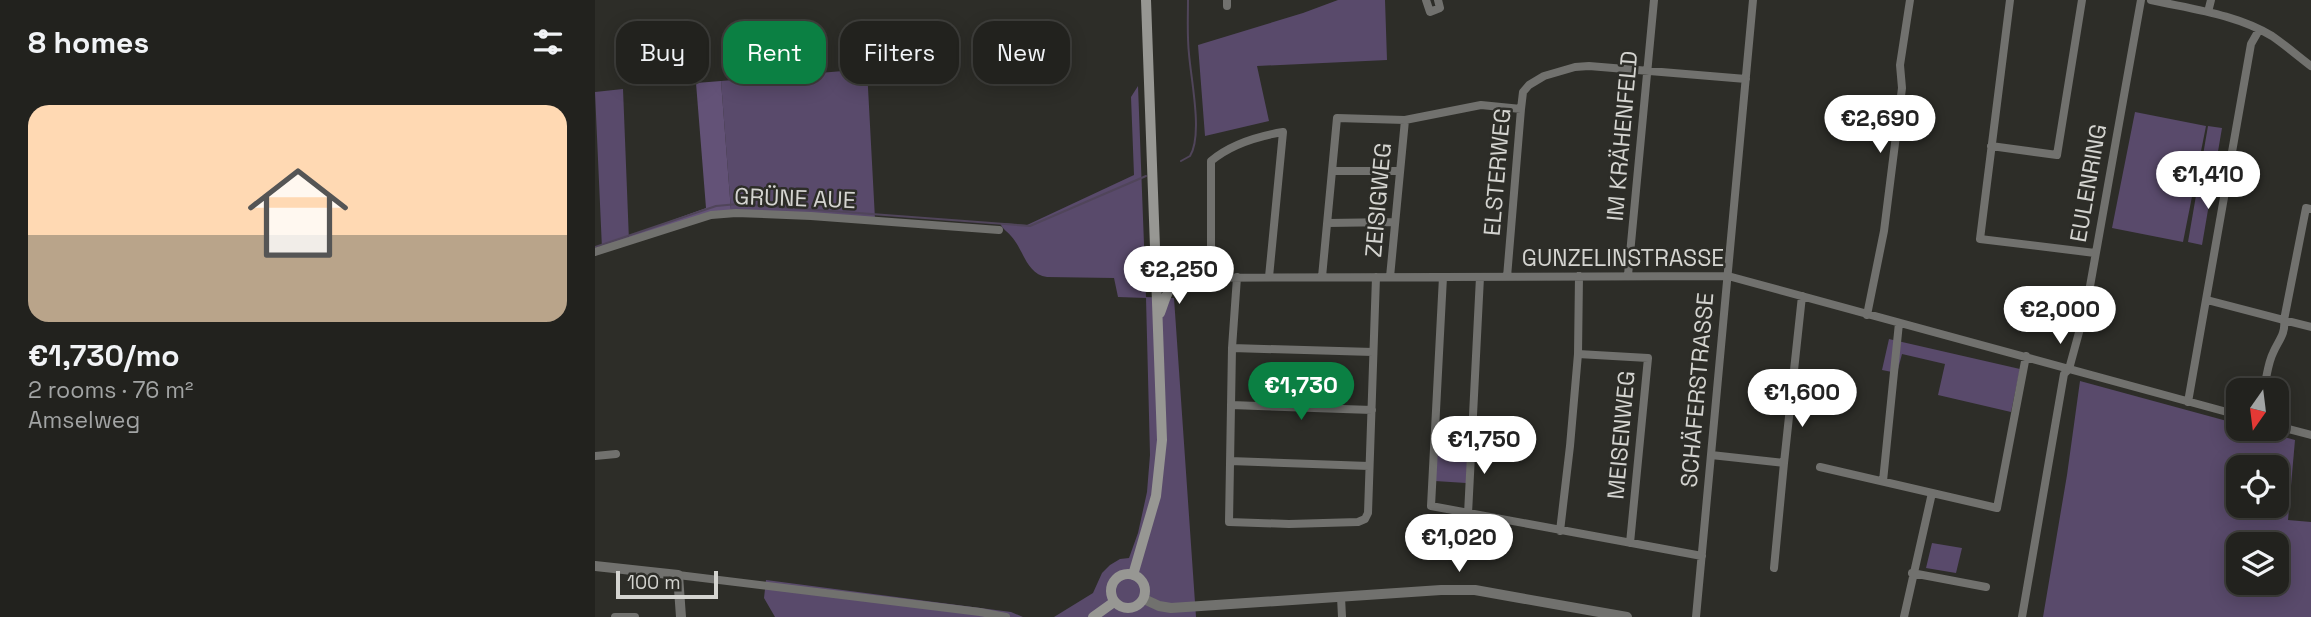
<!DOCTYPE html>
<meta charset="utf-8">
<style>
:root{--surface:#22221e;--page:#2a2a27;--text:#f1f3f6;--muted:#a2a4a4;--line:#3f3f3c;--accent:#0b8043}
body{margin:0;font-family:"Space Grotesk",sans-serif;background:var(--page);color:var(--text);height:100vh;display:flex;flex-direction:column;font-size:26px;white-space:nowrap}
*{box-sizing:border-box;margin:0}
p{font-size:23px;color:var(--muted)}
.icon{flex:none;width:38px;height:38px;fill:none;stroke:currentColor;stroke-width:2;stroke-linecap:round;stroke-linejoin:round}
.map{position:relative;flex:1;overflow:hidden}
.sheet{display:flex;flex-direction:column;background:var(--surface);width:595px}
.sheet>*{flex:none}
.banner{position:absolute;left:21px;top:21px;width:665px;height:63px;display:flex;gap:14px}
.needle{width:46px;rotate:194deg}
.tools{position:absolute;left:1631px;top:378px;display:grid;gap:14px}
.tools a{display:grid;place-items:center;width:63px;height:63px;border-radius:14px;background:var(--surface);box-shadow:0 4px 18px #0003,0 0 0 2px var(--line);font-size:35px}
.scale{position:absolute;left:21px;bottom:18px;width:102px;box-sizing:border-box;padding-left:7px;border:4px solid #d4d4d0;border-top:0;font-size:19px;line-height:24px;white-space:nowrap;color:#d4d4d0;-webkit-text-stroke:5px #2d2d28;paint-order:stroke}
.price{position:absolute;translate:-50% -60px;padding:0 16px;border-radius:24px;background:#fff;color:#222;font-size:23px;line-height:46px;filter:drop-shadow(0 2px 4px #0008)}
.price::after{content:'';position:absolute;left:50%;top:42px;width:21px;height:16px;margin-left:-10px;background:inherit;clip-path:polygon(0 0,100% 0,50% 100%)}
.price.current{background:var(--accent);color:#fff}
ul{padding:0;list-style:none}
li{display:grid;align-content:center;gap:14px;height:371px;padding:0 28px}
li+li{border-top:2px solid var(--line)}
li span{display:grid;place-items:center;height:217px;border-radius:21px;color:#555}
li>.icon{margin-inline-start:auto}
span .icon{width:126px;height:126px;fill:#fffc;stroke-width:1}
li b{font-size:30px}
h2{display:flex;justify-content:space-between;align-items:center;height:84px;padding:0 28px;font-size:30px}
.pill{padding:0 24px;border-radius:21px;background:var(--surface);box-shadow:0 4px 18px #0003,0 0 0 2px var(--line);font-size:24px;line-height:63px}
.pill.current{background:var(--accent);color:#fff}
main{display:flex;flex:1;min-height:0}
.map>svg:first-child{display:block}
.green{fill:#594a6b;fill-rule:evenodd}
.forest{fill:#635277}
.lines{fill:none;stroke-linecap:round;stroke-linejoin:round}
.stream{stroke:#50455a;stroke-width:2}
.minor{stroke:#71716e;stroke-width:8}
.tertiary{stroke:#71716e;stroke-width:10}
.secondary{stroke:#979793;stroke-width:10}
.labels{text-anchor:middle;stroke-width:5;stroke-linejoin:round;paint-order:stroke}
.street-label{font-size:23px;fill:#d4d4d0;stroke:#2d2d28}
</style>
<main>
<section class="sheet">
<h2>8 homes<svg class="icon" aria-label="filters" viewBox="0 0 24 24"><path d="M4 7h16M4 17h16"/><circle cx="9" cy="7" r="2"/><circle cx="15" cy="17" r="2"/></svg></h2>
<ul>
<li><span style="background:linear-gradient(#ffd9b3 60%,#b9a48a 0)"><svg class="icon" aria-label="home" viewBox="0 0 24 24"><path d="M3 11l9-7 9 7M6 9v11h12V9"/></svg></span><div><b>€1,730/mo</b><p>2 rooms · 76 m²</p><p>Amselweg</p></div></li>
</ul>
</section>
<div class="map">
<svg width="1716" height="617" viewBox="0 0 1716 617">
<rect width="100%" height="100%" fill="#2d2d28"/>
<path class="green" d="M743,0H790L792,60L662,66L674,121L610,136L603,45L708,13Z
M272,69L280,219L136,211L126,81Z
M543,86L551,297L579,298L601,617H459L498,593L507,573L515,565L525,559L534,558L543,533L552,492L555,455L551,298L523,297L519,278L452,277C431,274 429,250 416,236C412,231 408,230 405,223L432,225L539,175L536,97Z
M28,89L34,241L7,249L0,92Z
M1540,112L1611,126L1588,242L1517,228Z
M1613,126L1627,128L1607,245L1593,242Z
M1294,339L1425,369L1416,412L1343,395L1350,364L1307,354L1302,373L1287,370Z
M1485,381L1643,424V429H1659L1700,440L1693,520L1716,522V617H1448L1472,475ZM1643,467H1682V506H1643ZM1643,544H1682V583H1643Z
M841,452L873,454L871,483L840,481Z
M1337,543L1367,548L1361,573L1331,568Z
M171,580L416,612L428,617H180L169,598Z"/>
<path class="forest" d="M126,81L136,211L34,241V236L111,208L101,83Z"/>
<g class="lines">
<path class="stream" d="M586,161L595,156C608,135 596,80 594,54C592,36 593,18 593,0
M0,247L121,206L143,204L435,226L551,176"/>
<path class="minor" d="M632,0V6
M831,0L835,12L845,8L843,0
M1415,0L1385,239L1500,253
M1556,0C1596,9 1641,14 1677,36C1690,45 1703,56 1716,66
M1613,12L1616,0
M1396,146L1462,155L1487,0
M737,171H804
M733,223L799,222
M0,252L116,215L141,213L216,216L404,230
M1033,275L1059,0
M616,277V161C635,145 664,136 688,132L674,277
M642,277L637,348L634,522L694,524L763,522L770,519L773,513L781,277
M727,277L742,118L810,120
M795,277L810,120L886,105L926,109
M848,277L836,506L1107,556
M912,277L926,109L928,92L934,85L949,76L980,67L994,66L1151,79
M562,278L1133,276L1643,415
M1612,300L1716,327
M1272,315L1289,231L1307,88L1305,65L1315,0
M637,348L778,352
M983,354L1053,358L1035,543
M1669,387C1672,376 1673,363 1678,353C1683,341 1691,334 1689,320L1711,208L1716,209
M1593,402L1656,44L1664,30
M636,405L777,410
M1682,426L1716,435
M840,434L877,437
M1116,455L1189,463L1207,296
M0,456L21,454
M635,461L774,466
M1225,467L1402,508L1431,356
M1288,481L1304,323
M873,514L885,277
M965,531L975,446L983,354L984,276
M1179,568L1189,463
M1317,573L1391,587
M83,575L385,612L411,617
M746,597L747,617
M20,617H40
M1101,617L1158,0
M1309,617L1337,493
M1427,617L1469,374L1474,369L1492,303L1546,0"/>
<path class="tertiary" d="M0,566L83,575L86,617
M549,599L564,606L576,608L846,590H880L1032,617"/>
<path class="secondary" d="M565,313C571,297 573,284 589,277
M516 591a17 17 0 1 1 34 0a17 17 0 1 1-34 0Z
M538,575L561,496L567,440L551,0
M498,617L519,602"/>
</g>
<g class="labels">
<g class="street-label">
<text transform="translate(1027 136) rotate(-85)" y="8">IM KRÄHENFELD</text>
<text transform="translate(902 172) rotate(-85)" y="8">ELSTERWEG</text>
<text transform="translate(1493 183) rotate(-80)" y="8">EULENRING</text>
<text transform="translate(200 198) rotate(2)" y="8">GRÜNE AUE</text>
<text transform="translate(783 200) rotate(-85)" y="8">ZEISIGWEG</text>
<text x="1028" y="266">GUNZELINSTRASSE</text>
<text transform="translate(1102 390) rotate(-85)" y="8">SCHÄFERSTRASSE</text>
<text transform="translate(1026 435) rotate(-85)" y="8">MEISENWEG</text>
</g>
</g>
</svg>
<div class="tools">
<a><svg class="needle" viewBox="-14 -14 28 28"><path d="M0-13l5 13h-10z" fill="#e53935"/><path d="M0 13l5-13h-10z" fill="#a2a4a4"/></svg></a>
<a><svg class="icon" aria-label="locate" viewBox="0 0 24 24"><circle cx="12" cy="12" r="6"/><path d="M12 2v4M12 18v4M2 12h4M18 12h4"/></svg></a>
<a><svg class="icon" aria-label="layers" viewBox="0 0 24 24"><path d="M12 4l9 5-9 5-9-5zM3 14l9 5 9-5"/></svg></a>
</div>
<div class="scale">100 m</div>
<b class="price" style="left:1285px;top:155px">€2,690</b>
<b class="price" style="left:1613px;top:211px">€1,410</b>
<b class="price" style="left:584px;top:306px">€2,250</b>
<b class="price" style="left:1465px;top:346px">€2,000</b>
<b class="price current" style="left:706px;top:422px">€1,730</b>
<b class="price" style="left:1207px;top:429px">€1,600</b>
<b class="price" style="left:889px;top:476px">€1,750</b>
<b class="price" style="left:864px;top:574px">€1,020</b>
<div class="banner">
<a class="pill">Buy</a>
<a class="pill current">Rent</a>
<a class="pill">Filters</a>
<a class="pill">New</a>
</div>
</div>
</main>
